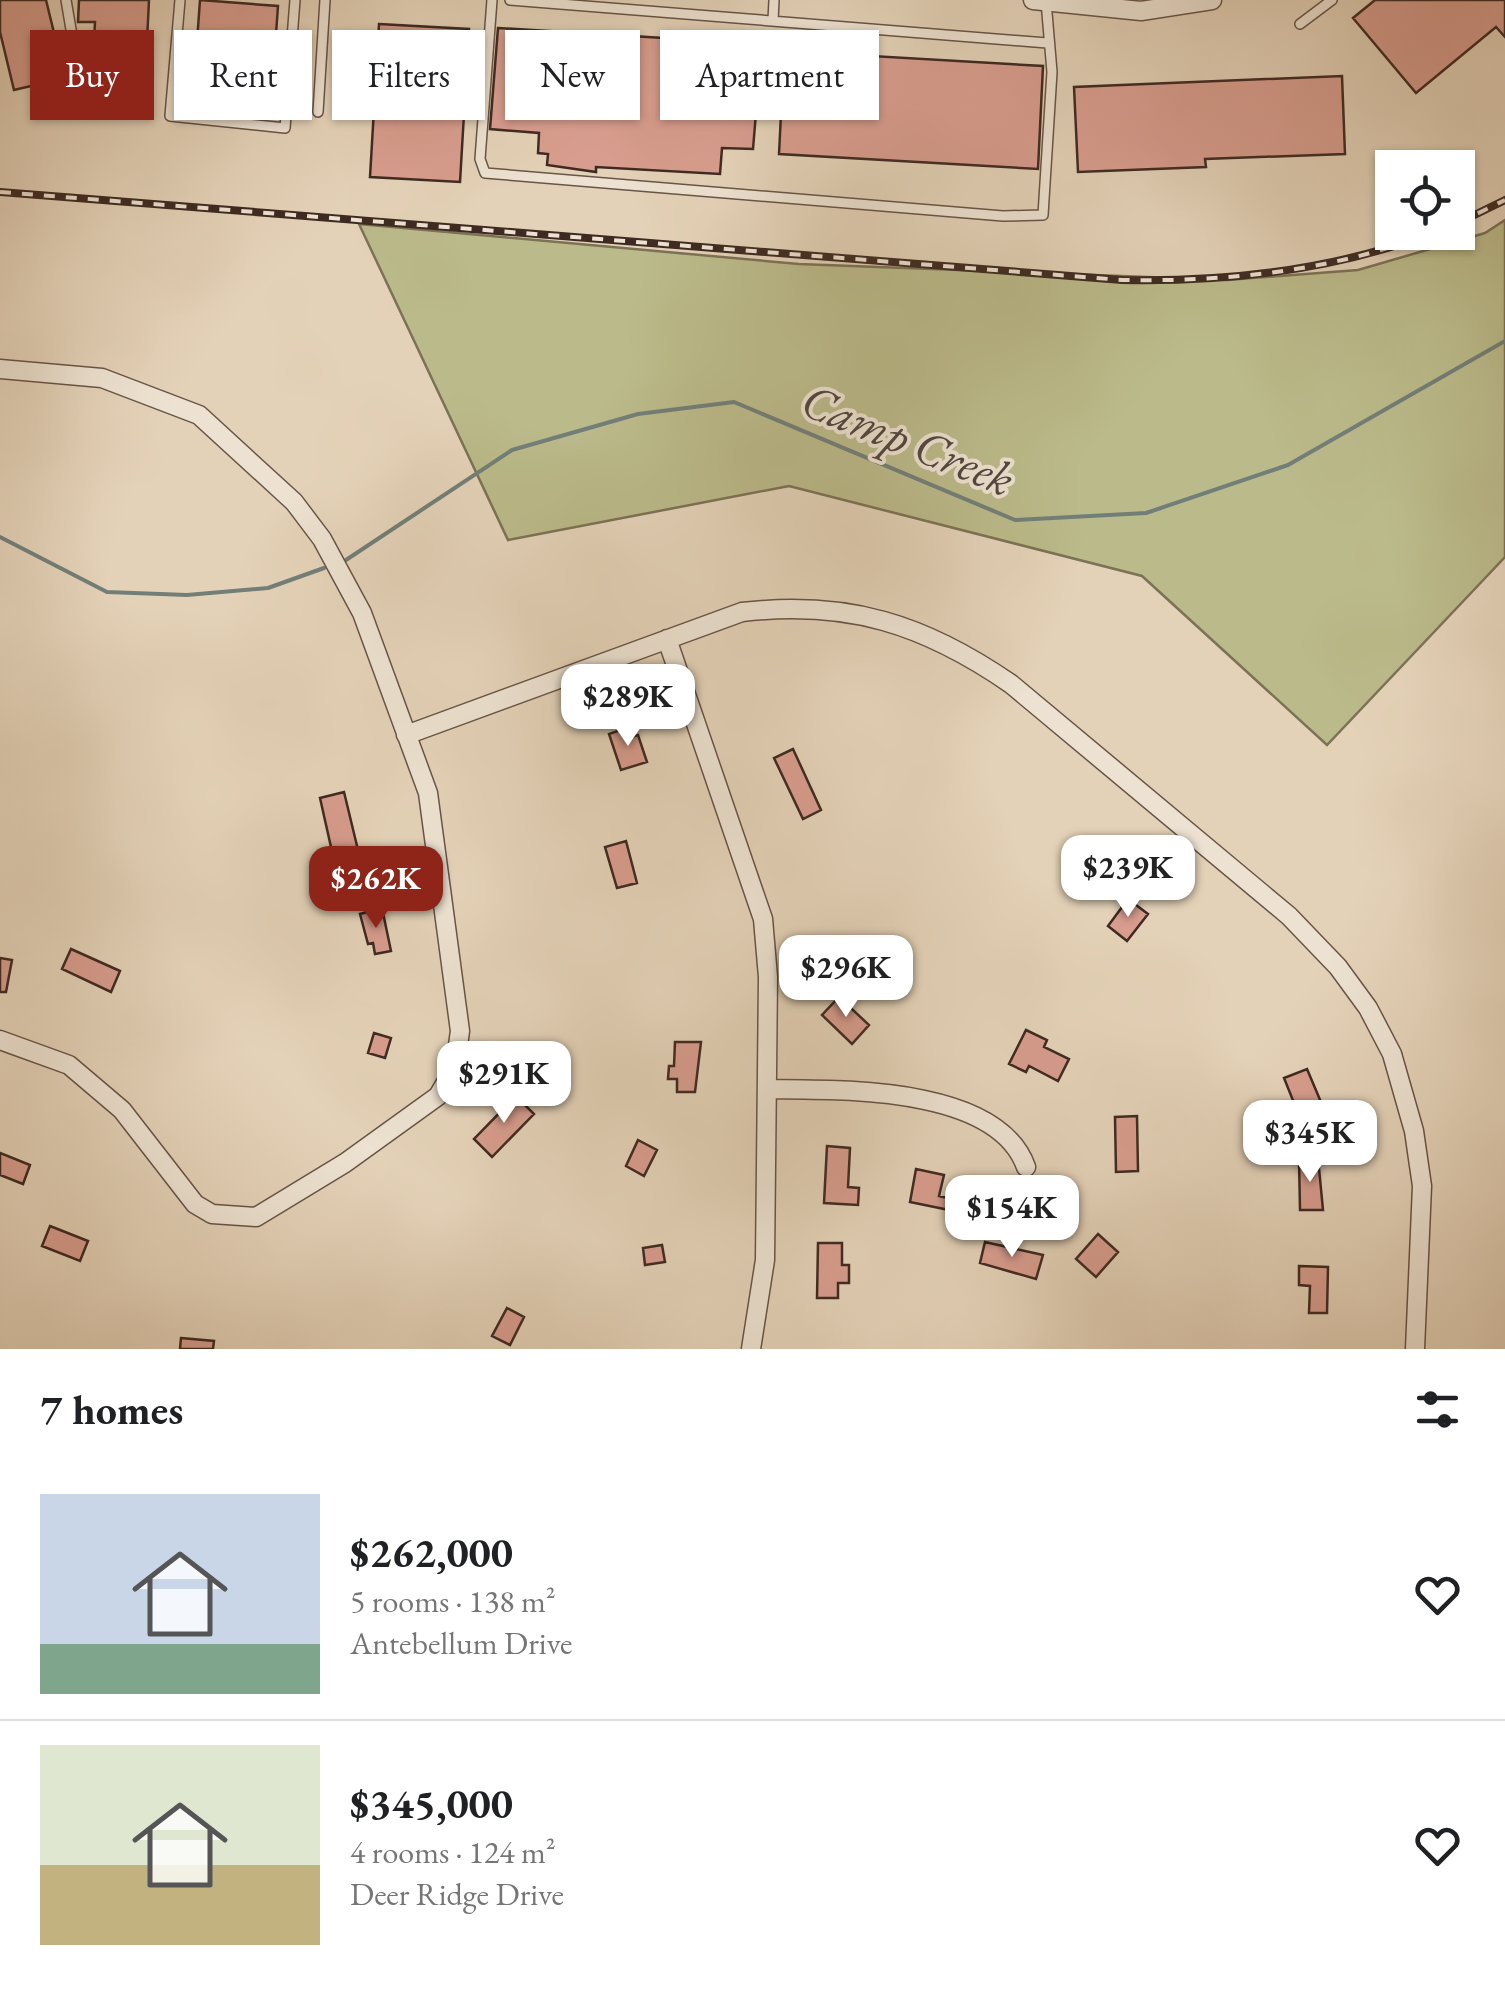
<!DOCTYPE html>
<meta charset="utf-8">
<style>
:root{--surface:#fff;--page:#f6f6f6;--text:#202124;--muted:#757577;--line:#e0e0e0;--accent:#8f2418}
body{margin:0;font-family:"EB Garamond",serif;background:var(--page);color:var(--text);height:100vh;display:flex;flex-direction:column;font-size:38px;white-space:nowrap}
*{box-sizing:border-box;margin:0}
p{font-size:32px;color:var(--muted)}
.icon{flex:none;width:55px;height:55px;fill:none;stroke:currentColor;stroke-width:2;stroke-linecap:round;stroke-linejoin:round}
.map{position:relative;height:1349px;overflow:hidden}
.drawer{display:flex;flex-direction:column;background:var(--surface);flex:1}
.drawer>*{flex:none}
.top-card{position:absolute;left:30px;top:30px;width:1000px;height:90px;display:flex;gap:20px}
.fabs{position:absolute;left:1375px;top:150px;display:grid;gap:20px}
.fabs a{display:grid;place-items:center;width:100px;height:100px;border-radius:0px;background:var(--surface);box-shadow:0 2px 8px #0004;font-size:50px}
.price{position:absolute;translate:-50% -85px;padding:0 22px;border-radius:20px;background:#fff;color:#222;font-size:32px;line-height:65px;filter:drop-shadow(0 2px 5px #0008)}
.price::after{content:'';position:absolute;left:50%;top:60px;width:30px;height:22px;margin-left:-15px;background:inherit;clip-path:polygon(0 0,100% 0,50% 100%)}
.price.active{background:var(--accent);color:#fff}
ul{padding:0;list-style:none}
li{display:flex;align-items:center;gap:30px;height:250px;padding:0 40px}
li+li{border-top:2px solid var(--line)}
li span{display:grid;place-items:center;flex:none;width:280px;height:200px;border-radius:0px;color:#555}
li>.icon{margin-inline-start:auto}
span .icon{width:120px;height:120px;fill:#fffc;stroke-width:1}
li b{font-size:42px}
h2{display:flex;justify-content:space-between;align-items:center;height:120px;padding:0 40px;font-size:42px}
.chip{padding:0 35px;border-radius:0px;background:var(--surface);box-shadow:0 2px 8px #0004;font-size:35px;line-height:90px}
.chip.active{background:var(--accent);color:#fff}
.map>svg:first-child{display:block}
.green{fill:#bbba8a;stroke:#7c7256;stroke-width:2.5}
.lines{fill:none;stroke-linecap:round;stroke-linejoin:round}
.stream{stroke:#727f78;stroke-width:4}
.building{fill:#d89d8e;stroke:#3e2a22;stroke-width:2.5}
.service-casing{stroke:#685448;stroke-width:12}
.minor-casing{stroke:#685448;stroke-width:21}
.service{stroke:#ede2d1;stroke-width:9}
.minor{stroke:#ede2d1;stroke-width:18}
.rail-casing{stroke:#3e2a22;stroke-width:8}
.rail{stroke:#ede2d1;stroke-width:4;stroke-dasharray:11;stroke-linecap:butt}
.labels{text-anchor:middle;stroke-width:8;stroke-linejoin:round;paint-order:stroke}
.water-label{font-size:48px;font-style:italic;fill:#4f463f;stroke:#ede2d1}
</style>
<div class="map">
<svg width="1505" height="1349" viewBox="0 0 1505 1349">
<rect width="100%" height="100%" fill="#e4d2b8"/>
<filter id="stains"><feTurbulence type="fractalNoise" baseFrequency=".002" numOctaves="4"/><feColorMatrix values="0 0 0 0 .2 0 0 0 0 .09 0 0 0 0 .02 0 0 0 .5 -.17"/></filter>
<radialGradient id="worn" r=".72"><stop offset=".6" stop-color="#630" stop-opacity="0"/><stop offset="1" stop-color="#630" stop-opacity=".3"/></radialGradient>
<path class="green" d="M1505,220V557L1327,745L1142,576L789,486L508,540L359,224L799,264L1227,280L1358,270L1485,233Z"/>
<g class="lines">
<path class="stream" d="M0,537L107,592L187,595L268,588L324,568
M346,560L512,450L638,414L734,402L1015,520L1146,513L1288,465L1505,341"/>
</g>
<path class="building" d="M0,0H46L65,78L14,90L0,32Z
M79,0H149L144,103L91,100L95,22H78Z
M200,0L278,6L272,89L194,83Z
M1375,0H1505V37L1496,27L1416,93L1353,18Z
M379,24L469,29L460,182L370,177Z
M498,28L762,44L760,78L785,80L786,51L1043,66L1038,169L779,154L781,114L756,113L753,149L722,148L720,174L596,167V172L547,165L548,154L538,153L539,133L490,129Z
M1342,76L1345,154L1205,159L1206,167L1078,172L1074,87Z
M629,727L632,737L638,735L647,762L621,770L609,734Z
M793,749L821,810L803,819L774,758Z
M344,792L358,850L333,856L320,798Z
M626,841L637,883L617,888L605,847Z
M1128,899L1148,914L1127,941L1108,926Z
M382,908L391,951L375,954L373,943L368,944L360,914Z
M71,949L120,971L111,992L62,969Z
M0,958L12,960L6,992H0Z
M839,997L869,1025L852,1044L822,1015Z
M1026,1030L1047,1040L1044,1047L1069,1059L1058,1081L1029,1066L1026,1072L1009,1064Z
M374,1033L391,1038L385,1058L368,1053Z
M675,1042H701L695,1092H677V1079H668L669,1066H674Z
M1307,1069L1326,1114L1302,1123L1284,1078Z
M516,1096L534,1114L492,1157L474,1139Z
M1137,1116L1138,1171L1116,1172L1115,1117Z
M638,1140L657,1150L644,1176L626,1166Z
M827,1146L850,1148L848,1187L859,1188L858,1205L824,1203Z
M0,1153L30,1165L23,1184L0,1175Z
M1299,1158H1318L1323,1210H1300Z
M916,1169L944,1175L939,1196L952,1199L949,1210L910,1202Z
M50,1226L88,1241L80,1261L42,1246Z
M1098,1234L1118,1252L1096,1277L1076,1259Z
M985,1242L1043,1255L1036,1279L980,1263Z
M818,1243H842V1265H849V1283H838V1298H817Z
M662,1245L665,1262L645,1265L643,1248Z
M1299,1266L1328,1267L1327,1313H1309L1310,1286L1299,1285Z
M507,1308L524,1317L510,1345L492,1336Z
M181,1338L214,1341L213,1349H180Z"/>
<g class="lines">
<g class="service-casing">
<path id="service" d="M66,0L73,41
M180,0L170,116L285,128L295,0
M492,0L480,159L485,173L1003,216L1043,215L1052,72L1046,1
M510,0L1047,43
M773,21L774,0
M1300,24L1332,0
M318,112L325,0"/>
</g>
<g class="minor-casing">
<path id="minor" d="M1033,0L1141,11L1212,0
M0,369L102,378L199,415L294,502L322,539L362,613L428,793L460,1031L455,1067L438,1096L345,1163L256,1217L212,1214L195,1204L122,1110L69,1065L0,1040
M667,639L763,919L768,977L765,1260L751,1349
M406,735L742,612C848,600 924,624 1011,684L1289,916L1338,967L1368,1008L1392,1054L1414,1131L1422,1186L1415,1349
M768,1089C838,1090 997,1085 1026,1167"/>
</g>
<use href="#service" class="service"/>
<use href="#minor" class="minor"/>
<g class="rail-casing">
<path id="rail" d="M0,192L1122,280C1228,282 1334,271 1434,232
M1458,223L1505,200"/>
</g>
<use href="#rail" class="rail"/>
</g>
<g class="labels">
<g class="water-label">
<text transform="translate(908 439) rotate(22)" y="17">Camp Creek</text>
</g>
</g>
<rect width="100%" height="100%" filter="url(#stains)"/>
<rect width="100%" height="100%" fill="url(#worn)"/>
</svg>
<div class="fabs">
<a><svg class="icon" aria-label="locate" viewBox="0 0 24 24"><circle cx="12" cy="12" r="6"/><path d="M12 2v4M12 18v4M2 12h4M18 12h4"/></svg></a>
</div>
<b class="price" style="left:628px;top:749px">$289K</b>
<b class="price" style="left:1128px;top:920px">$239K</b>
<b class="price active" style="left:376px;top:931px">$262K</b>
<b class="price" style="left:846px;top:1020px">$296K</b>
<b class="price" style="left:504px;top:1126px">$291K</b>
<b class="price" style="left:1310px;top:1185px">$345K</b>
<b class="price" style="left:1012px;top:1260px">$154K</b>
<div class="top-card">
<a class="chip active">Buy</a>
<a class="chip">Rent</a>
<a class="chip">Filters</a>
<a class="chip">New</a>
<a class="chip">Apartment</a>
</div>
</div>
<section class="drawer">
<h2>7 homes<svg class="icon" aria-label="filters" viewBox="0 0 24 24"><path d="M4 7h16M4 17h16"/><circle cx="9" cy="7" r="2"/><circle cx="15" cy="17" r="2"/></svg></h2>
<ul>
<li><span style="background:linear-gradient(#c9d6e8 75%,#7fa58c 0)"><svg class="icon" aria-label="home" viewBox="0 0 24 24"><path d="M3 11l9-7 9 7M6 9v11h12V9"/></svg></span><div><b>$262,000</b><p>5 rooms · 138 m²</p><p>Antebellum Drive</p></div><svg class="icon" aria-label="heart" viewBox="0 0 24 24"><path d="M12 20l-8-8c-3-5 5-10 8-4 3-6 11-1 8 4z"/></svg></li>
<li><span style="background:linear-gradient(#dfe7d0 60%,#c2b280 0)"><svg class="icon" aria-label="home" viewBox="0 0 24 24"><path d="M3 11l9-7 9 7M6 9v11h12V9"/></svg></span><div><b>$345,000</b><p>4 rooms · 124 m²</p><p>Deer Ridge Drive</p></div><svg class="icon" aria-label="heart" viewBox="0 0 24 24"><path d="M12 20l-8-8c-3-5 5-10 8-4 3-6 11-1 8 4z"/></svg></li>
</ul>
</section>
